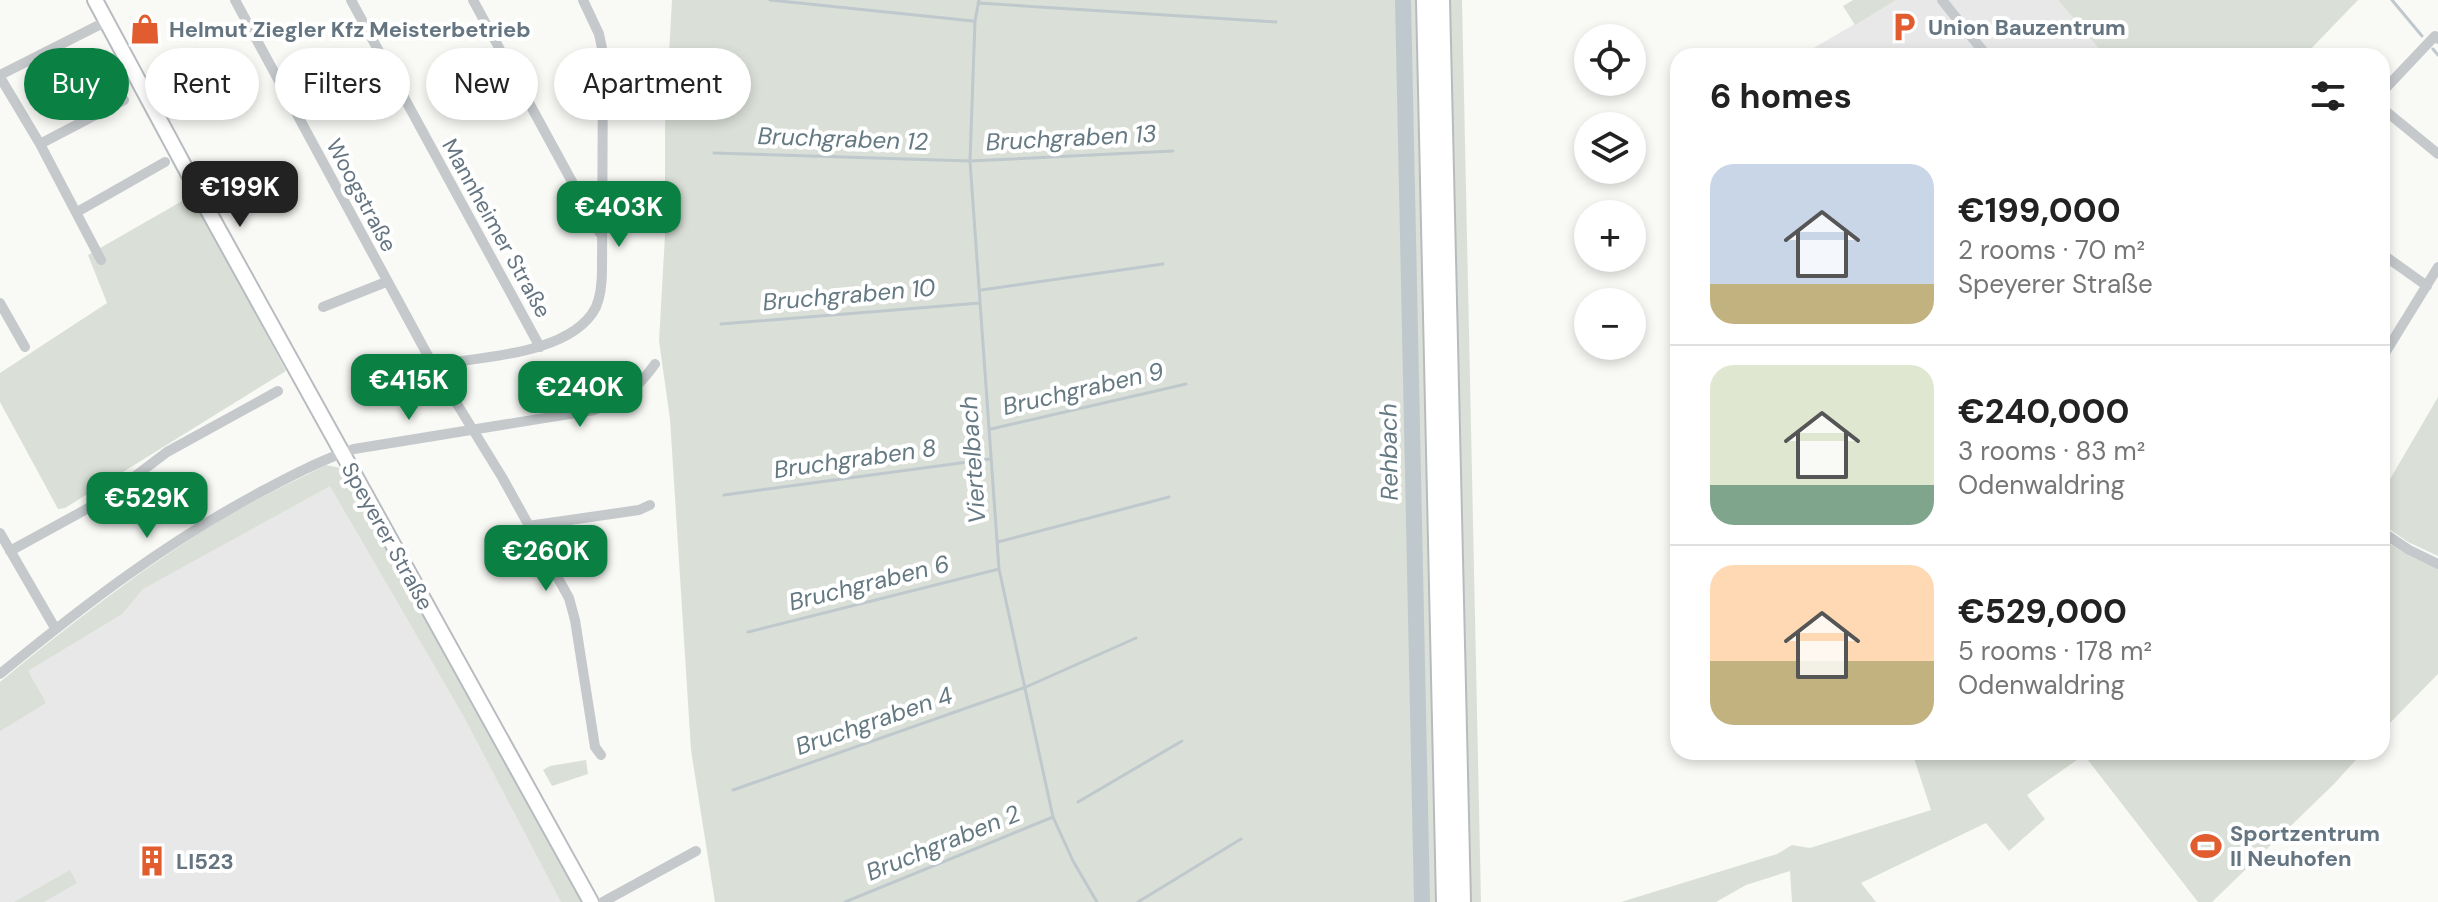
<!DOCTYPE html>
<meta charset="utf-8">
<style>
:root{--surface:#fff;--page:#f6f6f6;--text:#222;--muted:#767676;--line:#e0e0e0;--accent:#0b8043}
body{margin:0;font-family:"DM Sans",sans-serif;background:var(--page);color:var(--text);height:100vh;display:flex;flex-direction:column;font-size:30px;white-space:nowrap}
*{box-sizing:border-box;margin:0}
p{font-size:26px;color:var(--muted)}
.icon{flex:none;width:44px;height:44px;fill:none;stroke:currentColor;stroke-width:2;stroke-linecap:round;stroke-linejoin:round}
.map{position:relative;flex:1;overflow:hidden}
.details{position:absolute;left:1670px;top:48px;width:720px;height:712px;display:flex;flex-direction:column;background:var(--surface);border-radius:24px;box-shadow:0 4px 12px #0003}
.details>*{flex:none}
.guide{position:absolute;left:24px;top:48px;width:760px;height:72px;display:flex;gap:16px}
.controls{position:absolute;left:1574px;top:24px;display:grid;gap:16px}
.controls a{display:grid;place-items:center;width:72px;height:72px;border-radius:50%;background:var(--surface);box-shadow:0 4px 12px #0003;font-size:40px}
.price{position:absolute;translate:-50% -68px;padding:0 18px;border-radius:16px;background:var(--accent);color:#fff;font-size:26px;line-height:52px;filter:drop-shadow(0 2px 4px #0008)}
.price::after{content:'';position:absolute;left:50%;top:48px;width:24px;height:18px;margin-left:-12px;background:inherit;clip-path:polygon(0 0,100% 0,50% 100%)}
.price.selected{background:#222;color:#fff}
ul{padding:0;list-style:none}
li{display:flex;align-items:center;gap:24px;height:200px;padding:0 40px}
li+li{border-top:2px solid var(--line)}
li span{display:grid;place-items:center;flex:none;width:224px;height:160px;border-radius:24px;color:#555}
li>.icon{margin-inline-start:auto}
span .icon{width:96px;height:96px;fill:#fffc;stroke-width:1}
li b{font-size:34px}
h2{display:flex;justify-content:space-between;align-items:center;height:96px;padding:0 40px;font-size:34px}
.chip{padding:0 28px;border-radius:36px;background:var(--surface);box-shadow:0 4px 12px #0003;font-size:28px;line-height:72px}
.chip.selected{background:var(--accent);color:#fff}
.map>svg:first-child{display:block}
.built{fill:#e7e8e7}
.green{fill:#dae0d7}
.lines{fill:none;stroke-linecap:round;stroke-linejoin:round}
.stream{stroke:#bfc8cd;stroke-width:3}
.river{stroke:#bfc8cd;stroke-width:16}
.secondary-casing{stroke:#b7bcc1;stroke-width:18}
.highway-casing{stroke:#b8bbbe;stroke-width:22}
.street{stroke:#c5c9cc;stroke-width:10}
.secondary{stroke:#fff;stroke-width:14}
.highway{stroke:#fff;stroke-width:18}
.labels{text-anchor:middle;stroke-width:8;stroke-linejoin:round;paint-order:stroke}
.poi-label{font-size:22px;font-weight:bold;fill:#647481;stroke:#fff;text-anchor:start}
.street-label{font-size:22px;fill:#647481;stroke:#fff}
.water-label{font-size:24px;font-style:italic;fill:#647982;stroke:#fff}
</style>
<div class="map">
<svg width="2438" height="902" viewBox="0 0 2438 902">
<rect width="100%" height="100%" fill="#f9f9f6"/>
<path class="built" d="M1896,0H2058L2105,56H1800Z
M326,465L580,902H0V682Z"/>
<path class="green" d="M672,0H1416L1438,902H715L691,750L670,419L659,341L665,235V126Z
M1448,0H1462L1481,902H1469Z
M1853,0H1896L1855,25L1843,6Z
M2058,0H2358L2304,56H2105Z
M189,197L195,200L286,371L65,508L58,509L0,402V373L107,303L88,255Z
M2438,397V556L2408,542L2382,524V493Z
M326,465L341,468L344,466L586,902H561L463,715L330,486L143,589L122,614L28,671L46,703L0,731V682C71,623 144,567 222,519C255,499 291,483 326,465Z
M2382,539L2409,556L2438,569V674L2382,731Z
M1912,752H2363L2334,784L2212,902H2198L2084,755L2027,795L2045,819L2009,851L1986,823L1861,883L1876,902H1792L1790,871L1746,885L1716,902H1621L1777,854L1792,845L1810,848L1931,810Z
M586,760L588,774L552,786L543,770L550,766Z
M70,870L77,883L44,902H14Z"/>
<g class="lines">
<path class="stream" d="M770,0L973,21
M979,0L975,21L970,161L999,569L1053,817L1073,861L1097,902
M2392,0L2422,36
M978,3L1276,22
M2433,49L2438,55
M714,153L970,161L1173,151
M981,290L1163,264
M721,324L980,303
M991,429L1186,384
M724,495L990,459
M998,542L1169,497
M748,632L999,569
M733,790L1026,687L1136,638
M1078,802L1182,741
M845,902L1053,817
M1138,902L1241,839"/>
<path class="river" d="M1403,0L1422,902"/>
<g class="secondary-casing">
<path id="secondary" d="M95,0L210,214L591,902"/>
</g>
<g class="highway-casing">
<path id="highway" d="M1426,0L1446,902
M1440,0L1461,902"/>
</g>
<path class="street" d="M235,0L433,365L502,477L569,598L575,620L595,747L601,755
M351,0L540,347
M473,0L600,233
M1942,0L1987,56
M0,75L107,21
M0,77L40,144L101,260
M2382,92L2435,36L2438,39
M2382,108L2438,154
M40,144L124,100
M77,212L165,162
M2382,254L2427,286
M0,303L25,347
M323,307L386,282
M2382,358L2438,267
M433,365C479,357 572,355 596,307C601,295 602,283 602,270L603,53L599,34L583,0
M378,390L431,362
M528,526L639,510L650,505
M2382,532L2409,550L2438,564
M0,533L55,628
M10,551L105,499L167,452L278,391
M0,674C84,605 169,540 266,489C295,474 323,459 354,449L594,410C622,401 639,387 655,364
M603,902L696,851"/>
<use href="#secondary" class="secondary"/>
<use href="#highway" class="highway"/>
</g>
<defs>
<g id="parking-bare" transform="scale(2.4)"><path d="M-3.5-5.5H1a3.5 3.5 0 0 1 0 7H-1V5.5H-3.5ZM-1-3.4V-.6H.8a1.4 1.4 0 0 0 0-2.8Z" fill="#e15c2e" stroke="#fff" stroke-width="2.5" paint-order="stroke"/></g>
<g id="shop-bare" transform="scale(2.4)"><path d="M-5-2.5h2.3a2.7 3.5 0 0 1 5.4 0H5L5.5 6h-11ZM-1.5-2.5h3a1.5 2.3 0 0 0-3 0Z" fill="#e15c2e" stroke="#fff" stroke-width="2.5" paint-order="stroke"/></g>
<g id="stadium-bare" transform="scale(2.4)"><path d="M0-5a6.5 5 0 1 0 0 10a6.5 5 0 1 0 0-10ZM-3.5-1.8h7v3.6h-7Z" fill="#e15c2e" stroke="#fff" stroke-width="2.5" paint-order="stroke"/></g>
<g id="building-bare" transform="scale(2.4)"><path d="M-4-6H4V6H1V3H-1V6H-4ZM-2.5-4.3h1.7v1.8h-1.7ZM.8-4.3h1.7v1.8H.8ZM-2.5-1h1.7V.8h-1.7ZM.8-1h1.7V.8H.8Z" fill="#e15c2e" stroke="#fff" stroke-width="2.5" paint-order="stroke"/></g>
</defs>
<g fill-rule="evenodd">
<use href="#parking-bare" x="1904" y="27"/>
<use href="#shop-bare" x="145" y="29"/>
<use href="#stadium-bare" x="2206" y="846"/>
<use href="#building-bare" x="152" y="861"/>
</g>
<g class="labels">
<g class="poi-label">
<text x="1928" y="35">Union Bauzentrum</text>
<text x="169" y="37">Helmut Ziegler Kfz Meisterbetrieb</text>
<text x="2230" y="841">Sportzentrum<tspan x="2230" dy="25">II Neuhofen</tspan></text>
<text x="176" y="869">LI523</text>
</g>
<g class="street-label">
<text transform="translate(362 195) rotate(62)" y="8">Woogstraße</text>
<text transform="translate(497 228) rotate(61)" y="8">Mannheimer Straße</text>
<text transform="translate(388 536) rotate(61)" y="8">Speyerer Straße</text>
</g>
<g class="water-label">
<text transform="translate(1071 138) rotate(-3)" y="8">Bruchgraben 13</text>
<text transform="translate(843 139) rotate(2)" y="8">Bruchgraben 12</text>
<text transform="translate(849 295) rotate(-5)" y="8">Bruchgraben 10</text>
<text transform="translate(1083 389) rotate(-13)" y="8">Bruchgraben 9</text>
<text transform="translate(1389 452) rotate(-91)" y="8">Rehbach</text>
<text transform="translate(855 459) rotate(-8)" y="8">Bruchgraben 8</text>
<text transform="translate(973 460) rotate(-94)" y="8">Viertelbach</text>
<text transform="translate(869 583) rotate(-14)" y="8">Bruchgraben 6</text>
<text transform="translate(874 721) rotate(-19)" y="8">Bruchgraben 4</text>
<text transform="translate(943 843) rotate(-22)" y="8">Bruchgraben 2</text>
</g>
</g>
</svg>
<div class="controls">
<a><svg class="icon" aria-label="locate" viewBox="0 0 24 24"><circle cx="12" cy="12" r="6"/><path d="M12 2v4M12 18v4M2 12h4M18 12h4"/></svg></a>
<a><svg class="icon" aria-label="layers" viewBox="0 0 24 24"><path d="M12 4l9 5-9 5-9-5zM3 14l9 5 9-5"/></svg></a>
<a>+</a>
<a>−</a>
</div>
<b class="price selected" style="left:240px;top:229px">€199K</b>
<b class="price" style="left:619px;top:249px">€403K</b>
<b class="price" style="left:409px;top:422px">€415K</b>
<b class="price" style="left:580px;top:429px">€240K</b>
<b class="price" style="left:147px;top:540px">€529K</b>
<b class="price" style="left:546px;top:593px">€260K</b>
<div class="guide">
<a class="chip selected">Buy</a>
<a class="chip">Rent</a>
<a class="chip">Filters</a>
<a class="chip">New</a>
<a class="chip">Apartment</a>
</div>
<section class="details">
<h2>6 homes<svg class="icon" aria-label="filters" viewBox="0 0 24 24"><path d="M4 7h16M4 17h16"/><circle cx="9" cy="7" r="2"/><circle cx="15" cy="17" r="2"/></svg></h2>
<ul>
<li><span style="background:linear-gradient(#c9d6e8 75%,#c2b280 0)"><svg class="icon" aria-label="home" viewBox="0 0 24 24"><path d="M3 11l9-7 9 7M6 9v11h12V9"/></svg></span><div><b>€199,000</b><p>2 rooms · 70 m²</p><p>Speyerer Straße</p></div></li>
<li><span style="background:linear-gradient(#dfe7d0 75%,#7fa58c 0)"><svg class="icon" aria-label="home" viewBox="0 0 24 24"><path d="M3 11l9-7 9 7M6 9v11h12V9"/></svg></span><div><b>€240,000</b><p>3 rooms · 83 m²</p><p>Odenwaldring</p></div></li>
<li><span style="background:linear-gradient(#ffd9b3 60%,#c2b280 0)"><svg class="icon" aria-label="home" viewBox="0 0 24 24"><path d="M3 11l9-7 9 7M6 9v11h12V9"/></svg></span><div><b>€529,000</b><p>5 rooms · 178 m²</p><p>Odenwaldring</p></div></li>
</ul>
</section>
</div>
